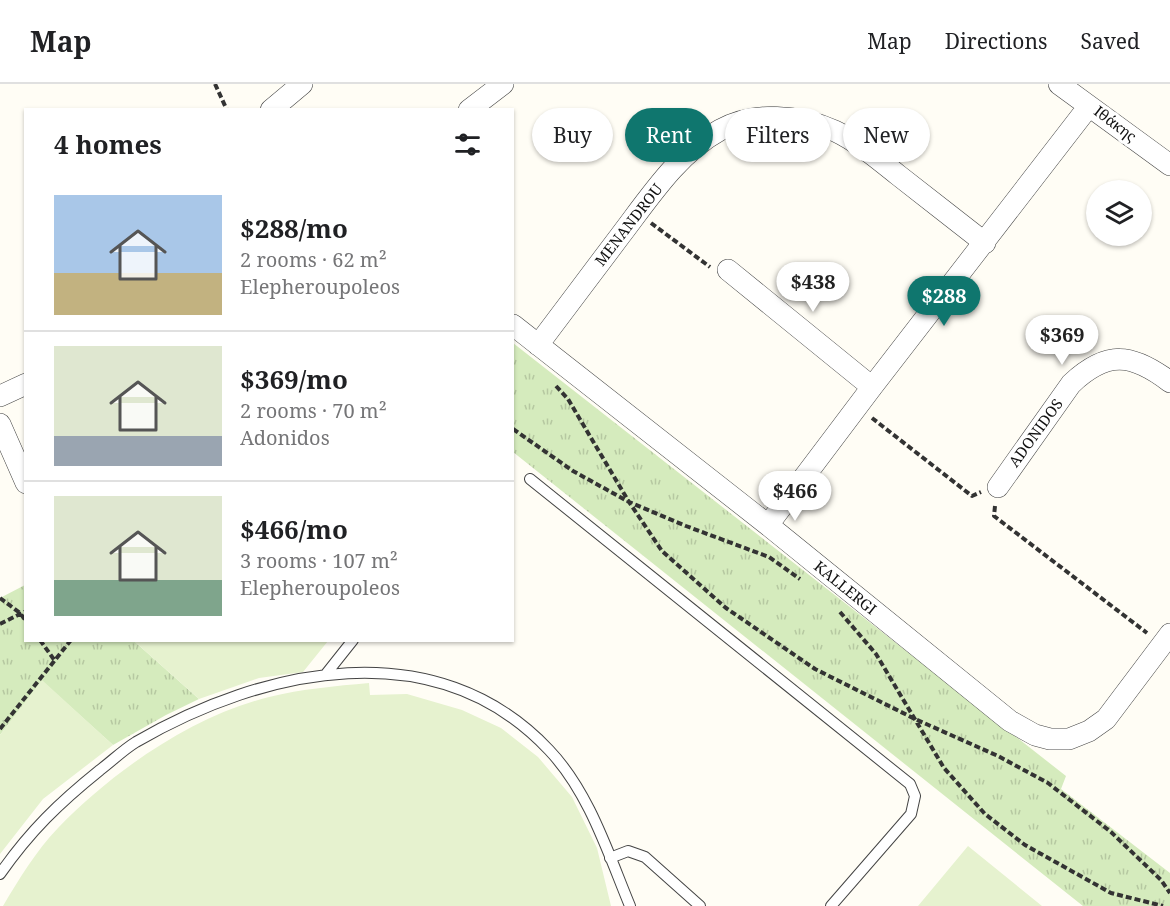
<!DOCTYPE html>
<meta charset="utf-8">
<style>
:root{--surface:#fff;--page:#f2f2f2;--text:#202124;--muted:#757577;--line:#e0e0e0;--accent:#0f766e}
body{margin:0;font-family:"Noto Serif",serif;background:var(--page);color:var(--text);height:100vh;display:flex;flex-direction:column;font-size:22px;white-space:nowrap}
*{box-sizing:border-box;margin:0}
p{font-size:20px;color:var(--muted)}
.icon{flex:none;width:33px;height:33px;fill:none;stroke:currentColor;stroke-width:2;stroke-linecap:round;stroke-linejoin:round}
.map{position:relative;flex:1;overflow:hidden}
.drawer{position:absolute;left:24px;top:24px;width:490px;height:534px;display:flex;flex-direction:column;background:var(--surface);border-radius:0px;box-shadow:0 2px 4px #0004}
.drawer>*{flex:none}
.hud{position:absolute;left:532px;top:24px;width:548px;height:54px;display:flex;gap:12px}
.tools{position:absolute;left:1086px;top:96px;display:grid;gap:12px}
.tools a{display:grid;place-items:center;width:66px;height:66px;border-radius:50%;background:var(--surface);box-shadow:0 2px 4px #0004;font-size:30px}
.price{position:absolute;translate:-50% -51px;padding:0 14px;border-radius:21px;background:#fff;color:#222;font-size:20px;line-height:39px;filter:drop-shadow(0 2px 3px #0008)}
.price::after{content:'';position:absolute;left:50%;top:36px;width:18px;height:14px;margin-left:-9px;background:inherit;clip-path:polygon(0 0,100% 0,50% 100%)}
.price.current{background:var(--accent);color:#fff}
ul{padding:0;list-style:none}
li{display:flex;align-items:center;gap:18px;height:150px;padding:0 30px}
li+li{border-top:2px solid var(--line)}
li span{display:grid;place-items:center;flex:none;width:168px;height:120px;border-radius:0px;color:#555}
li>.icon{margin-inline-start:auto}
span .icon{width:72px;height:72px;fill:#fffc;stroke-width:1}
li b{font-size:26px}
h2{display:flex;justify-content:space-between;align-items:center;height:72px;padding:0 30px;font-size:26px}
.tag{padding:0 21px;border-radius:27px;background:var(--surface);box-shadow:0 2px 4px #0004;font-size:21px;line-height:54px}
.tag.current{background:var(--accent);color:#fff}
header{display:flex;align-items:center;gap:36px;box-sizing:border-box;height:84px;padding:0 30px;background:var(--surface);border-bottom:2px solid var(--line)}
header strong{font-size:28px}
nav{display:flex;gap:33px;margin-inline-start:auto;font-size:21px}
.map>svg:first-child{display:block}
.grass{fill:url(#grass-tufts)}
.pitch{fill:#e6f2cf}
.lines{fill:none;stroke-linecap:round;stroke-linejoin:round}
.service-casing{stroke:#444;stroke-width:12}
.minor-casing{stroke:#444;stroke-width:22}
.path{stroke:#333;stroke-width:4;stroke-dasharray:6 3;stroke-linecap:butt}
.service{stroke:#fff;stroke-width:10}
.minor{stroke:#fff;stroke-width:21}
.labels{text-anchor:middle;stroke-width:6;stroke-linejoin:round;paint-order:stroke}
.street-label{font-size:15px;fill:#111;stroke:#fff}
</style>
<header>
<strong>Map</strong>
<nav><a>Map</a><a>Directions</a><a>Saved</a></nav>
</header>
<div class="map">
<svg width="1170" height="822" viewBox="0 0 1170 822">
<defs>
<pattern id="grass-tufts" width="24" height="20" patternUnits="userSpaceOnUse" patternTransform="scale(1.5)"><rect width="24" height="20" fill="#d5ebbd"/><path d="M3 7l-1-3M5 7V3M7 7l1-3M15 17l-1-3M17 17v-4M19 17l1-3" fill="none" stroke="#b6c8a1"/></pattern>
</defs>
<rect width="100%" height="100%" fill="#fffdf5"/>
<path class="grass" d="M513,259L1066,692L1061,705L1170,789V822H1083L513,368Z
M25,501L26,556L134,557L199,615L166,631L113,661L42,597L0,651V514Z"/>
<path class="pitch" d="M134,557H328L303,588L259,594L199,615Z
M42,596L113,661L43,715L0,770V651Z
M369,599L370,611L407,610L462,626L501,644L538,673L572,713L597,764L611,822H3C19,795 36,767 58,744C113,687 192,632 269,613C302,605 335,602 369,599Z
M968,762L1042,822H918Z"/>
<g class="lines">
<g class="service-casing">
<path id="service" d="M530,395L910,700L915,712L911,730L831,822
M326,590L353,556
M610,774L628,767L645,773L700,822
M0,790C30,747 59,719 100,686C112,677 123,666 136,658C263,584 436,546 549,666C589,708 608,769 630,822"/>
</g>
<g class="minor-casing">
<path id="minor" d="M1059,0L1170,81
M271,26L302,0
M469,26L503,0
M728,186L872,303
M513,241L768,441L1010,637L1035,651L1050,655H1069L1089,647L1106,635L1170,550
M538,261C565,225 593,188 620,152C649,114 678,69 720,46C754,27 800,31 835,47C858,58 878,75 898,91C927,114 956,136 985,159
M0,312L26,300
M0,340L26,399
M998,403L1071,300C1107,266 1132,269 1170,298
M768,441L872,303L1089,22"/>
</g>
<path class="path" d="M215,0L227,26
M651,139L710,183
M556,302L568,315L629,418L662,467L726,524L815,585L915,635L998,672L1048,699L1111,748L1161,796L1170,809
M872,334L972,412L981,408
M513,345L573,387L629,418L686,442L769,473L800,495
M995,422L994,432L1147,549
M0,514L20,529L26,537
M840,528L876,570L944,684L985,730L1025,761L1111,809L1163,822
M0,540L26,527
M40,556L55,577
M0,645L71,556"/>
<use href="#service" class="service"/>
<use href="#minor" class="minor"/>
</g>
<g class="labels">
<g class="street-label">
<text transform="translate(1115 40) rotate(37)" y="5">Ιθάκης</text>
<text transform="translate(629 141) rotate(-52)" y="5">MENANDROU</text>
<text transform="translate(1036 349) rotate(-54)" y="5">ADONIDOS</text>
<text transform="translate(845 504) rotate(39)" y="5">KALLERGI</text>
</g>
</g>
</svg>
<div class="tools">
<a><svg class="icon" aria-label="layers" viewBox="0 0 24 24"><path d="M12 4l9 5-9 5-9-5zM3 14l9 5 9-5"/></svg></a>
</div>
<b class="price" style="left:813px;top:229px">$438</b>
<b class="price current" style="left:944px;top:243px">$288</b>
<b class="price" style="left:1062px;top:282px">$369</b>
<b class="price" style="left:795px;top:438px">$466</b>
<div class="hud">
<a class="tag">Buy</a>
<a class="tag current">Rent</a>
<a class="tag">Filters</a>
<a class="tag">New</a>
</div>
<section class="drawer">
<h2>4 homes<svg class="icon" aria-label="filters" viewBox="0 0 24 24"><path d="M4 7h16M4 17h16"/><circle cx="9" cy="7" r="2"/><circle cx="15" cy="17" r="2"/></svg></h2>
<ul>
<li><span style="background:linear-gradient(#a9c7e8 65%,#c2b280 0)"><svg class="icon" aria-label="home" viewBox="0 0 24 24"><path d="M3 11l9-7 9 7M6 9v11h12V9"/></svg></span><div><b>$288/mo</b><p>2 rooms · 62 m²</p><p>Elepheroupoleos</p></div></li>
<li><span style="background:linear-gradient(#dfe7d0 75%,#9aa5b1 0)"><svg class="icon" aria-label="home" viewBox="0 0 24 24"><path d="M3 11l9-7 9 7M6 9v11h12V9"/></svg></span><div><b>$369/mo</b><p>2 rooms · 70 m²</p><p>Adonidos</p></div></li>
<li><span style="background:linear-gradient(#dfe7d0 70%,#7fa58c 0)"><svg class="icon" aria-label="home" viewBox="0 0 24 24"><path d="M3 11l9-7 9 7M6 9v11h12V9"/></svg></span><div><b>$466/mo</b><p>3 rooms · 107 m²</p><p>Elepheroupoleos</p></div></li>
</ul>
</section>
</div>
